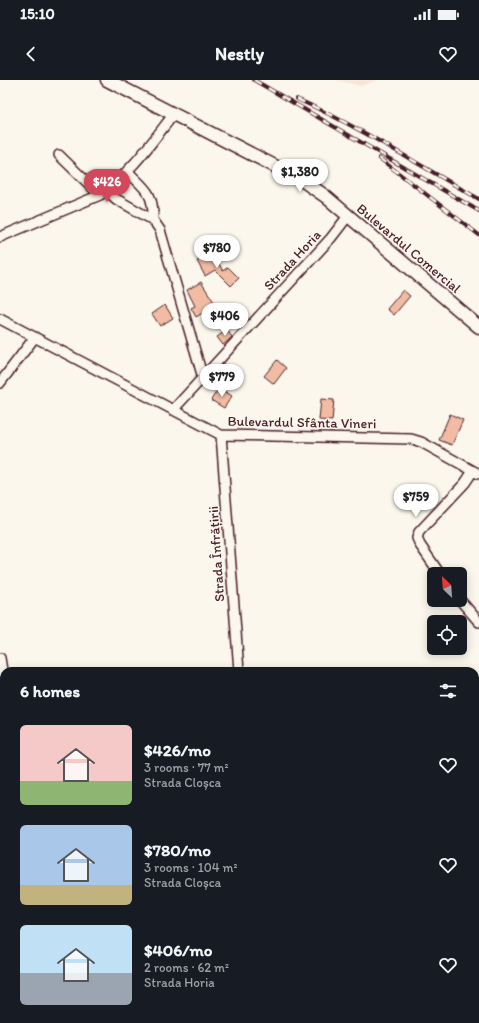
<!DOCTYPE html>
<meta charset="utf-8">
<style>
:root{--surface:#171b24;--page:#242831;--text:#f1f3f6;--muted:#9ea1a6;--accent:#d1495b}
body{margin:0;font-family:Itim,sans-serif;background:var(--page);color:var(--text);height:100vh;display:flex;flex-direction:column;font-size:15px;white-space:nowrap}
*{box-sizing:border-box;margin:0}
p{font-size:13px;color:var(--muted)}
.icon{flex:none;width:22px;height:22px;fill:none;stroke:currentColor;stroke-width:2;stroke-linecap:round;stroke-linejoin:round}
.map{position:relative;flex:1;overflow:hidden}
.drawer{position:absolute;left:0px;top:587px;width:479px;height:356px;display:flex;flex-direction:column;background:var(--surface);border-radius:12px 12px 0 0;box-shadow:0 2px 10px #0003}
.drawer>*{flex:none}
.needle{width:26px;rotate:335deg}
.controls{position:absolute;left:427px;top:487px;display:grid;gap:8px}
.controls a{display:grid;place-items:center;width:40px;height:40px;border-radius:6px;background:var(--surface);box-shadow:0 2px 10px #0003;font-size:20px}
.price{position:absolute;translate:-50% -34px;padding:0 9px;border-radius:14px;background:#fff;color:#222;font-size:13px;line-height:26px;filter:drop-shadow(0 1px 2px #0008)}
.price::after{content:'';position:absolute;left:50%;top:24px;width:12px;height:9px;margin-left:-6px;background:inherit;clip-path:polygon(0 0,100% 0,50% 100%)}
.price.selected{background:var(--accent);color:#fff}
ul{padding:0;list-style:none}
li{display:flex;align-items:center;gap:12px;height:100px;padding:0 20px}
li span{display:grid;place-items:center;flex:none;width:112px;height:80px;border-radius:6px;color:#555}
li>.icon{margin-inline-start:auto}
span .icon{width:48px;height:48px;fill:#fffc;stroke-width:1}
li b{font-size:17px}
h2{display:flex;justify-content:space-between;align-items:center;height:48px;padding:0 20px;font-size:17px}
.status{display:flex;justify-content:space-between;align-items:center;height:28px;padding:0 20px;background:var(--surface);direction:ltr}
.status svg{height:11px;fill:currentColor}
header{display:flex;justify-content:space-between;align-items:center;height:52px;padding:0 20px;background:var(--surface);font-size:18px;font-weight:700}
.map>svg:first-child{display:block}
.built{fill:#f8e5d6}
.building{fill:#f1bca3;stroke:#4a1f2b}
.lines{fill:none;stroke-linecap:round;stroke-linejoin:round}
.minor-casing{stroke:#4a1f2b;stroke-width:12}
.major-casing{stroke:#4a1f2b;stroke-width:15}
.minor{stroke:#fbf7ec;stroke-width:9}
.major{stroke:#fbf7ec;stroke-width:12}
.rail-casing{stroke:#4a1f2b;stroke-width:4}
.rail{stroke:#fbf7ec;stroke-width:2.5;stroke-dasharray:8;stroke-linecap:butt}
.labels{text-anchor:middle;stroke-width:3;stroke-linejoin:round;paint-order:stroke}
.street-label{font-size:14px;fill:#4a1f2b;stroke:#fbf7ec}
</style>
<div class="status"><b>15:10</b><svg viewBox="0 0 49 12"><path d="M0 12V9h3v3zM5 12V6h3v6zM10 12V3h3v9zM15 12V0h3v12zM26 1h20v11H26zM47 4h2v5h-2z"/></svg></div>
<header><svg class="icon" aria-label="back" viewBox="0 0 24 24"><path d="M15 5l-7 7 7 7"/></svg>Nestly<svg class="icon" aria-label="heart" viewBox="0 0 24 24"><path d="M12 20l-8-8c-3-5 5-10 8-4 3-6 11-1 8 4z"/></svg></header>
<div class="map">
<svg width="479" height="943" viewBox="0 0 479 943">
<rect width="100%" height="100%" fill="#fbf7ec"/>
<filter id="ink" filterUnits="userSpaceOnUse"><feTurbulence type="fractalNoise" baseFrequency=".025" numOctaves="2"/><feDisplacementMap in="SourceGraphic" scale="8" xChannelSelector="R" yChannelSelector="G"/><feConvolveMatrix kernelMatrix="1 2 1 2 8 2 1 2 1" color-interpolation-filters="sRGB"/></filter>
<g filter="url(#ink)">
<path class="built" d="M336,0H378L361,6Z"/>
<path class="building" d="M212,172L223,191L228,187L239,198L231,206L215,190L205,196L197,181Z
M201,202L216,225L196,237L191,228L195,226L187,210Z
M403,210L410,216L394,235L387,229Z
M165,225L173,238L160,246L152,234Z
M227,250L232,257L223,265L217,257Z
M277,280L286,288L274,304L264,296Z
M219,308L232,316L224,328L211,320Z
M321,319L334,320L332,341L319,340Z
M450,334L463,340L452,365L439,360Z"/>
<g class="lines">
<g class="minor-casing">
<path id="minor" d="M59,75L100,115
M127,91C145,109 154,112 153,140
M107,111L116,119L153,140L160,150L203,298
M0,157L100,115C128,96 152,62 173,35
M0,239L221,355L411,359L421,362L479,394
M0,303L35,257
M173,330L331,158L348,136
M221,355L239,591
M440,494L420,465L417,458L419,452L465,403L473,391
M460,520L479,542
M0,578L4,602
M475,685L479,683
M0,693H4
M475,697L479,701
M475,938L479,941
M165,939L169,943
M136,943L139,939"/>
</g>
<g class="major-casing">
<path id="major" d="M107,0L302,100L325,116L479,247"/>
</g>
<use href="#minor" class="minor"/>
<use href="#major" class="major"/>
<g class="rail-casing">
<path id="rail" d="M254,0L479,131
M297,19C360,47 419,85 479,119
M379,78L479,155"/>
</g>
<use href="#rail" class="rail"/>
</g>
</g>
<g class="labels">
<g class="street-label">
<text transform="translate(409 168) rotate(40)" y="5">Bulevardul Comercial</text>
<text transform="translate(292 180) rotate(-47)" y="5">Strada Horia</text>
<text transform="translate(302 342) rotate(1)" y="5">Bulevardul Sfânta Vineri</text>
<text transform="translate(216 474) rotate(-94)" y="5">Strada Înfrățirii</text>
</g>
</g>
</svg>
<div class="controls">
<a><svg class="needle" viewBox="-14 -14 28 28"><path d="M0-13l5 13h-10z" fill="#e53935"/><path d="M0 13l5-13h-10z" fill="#9ea1a6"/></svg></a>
<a><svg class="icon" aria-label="locate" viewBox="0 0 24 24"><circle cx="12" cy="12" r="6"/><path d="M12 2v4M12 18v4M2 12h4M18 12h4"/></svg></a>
</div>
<b class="price" style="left:300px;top:113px">$1,380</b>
<b class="price selected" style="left:107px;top:123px">$426</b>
<b class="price" style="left:217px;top:189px">$780</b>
<b class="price" style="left:225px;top:257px">$406</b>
<b class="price" style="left:222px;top:318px">$779</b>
<b class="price" style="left:416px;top:438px">$759</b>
<section class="drawer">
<h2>6 homes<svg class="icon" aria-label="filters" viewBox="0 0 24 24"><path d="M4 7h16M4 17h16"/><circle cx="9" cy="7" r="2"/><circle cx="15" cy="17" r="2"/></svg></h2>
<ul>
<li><span style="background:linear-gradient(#f6c9c9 70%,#8fb573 0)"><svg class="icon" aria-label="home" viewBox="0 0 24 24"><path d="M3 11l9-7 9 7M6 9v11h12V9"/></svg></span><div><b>$426/mo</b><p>3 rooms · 77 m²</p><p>Strada Cloșca</p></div><svg class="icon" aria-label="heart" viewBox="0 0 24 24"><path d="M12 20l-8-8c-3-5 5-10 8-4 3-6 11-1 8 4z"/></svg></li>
<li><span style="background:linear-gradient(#a9c7e8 75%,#c2b280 0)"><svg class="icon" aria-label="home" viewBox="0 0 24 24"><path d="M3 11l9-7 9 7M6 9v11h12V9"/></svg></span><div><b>$780/mo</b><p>3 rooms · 104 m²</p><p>Strada Cloșca</p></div><svg class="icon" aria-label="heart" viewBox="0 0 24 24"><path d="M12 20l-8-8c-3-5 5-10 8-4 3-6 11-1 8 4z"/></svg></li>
<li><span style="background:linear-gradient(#bfe0f5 60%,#9aa5b1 0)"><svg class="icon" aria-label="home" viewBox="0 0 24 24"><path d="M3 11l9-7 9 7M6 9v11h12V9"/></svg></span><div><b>$406/mo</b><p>2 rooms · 62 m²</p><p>Strada Horia</p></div><svg class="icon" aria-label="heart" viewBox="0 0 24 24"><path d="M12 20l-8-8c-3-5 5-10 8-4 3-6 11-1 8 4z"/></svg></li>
</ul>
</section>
</div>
